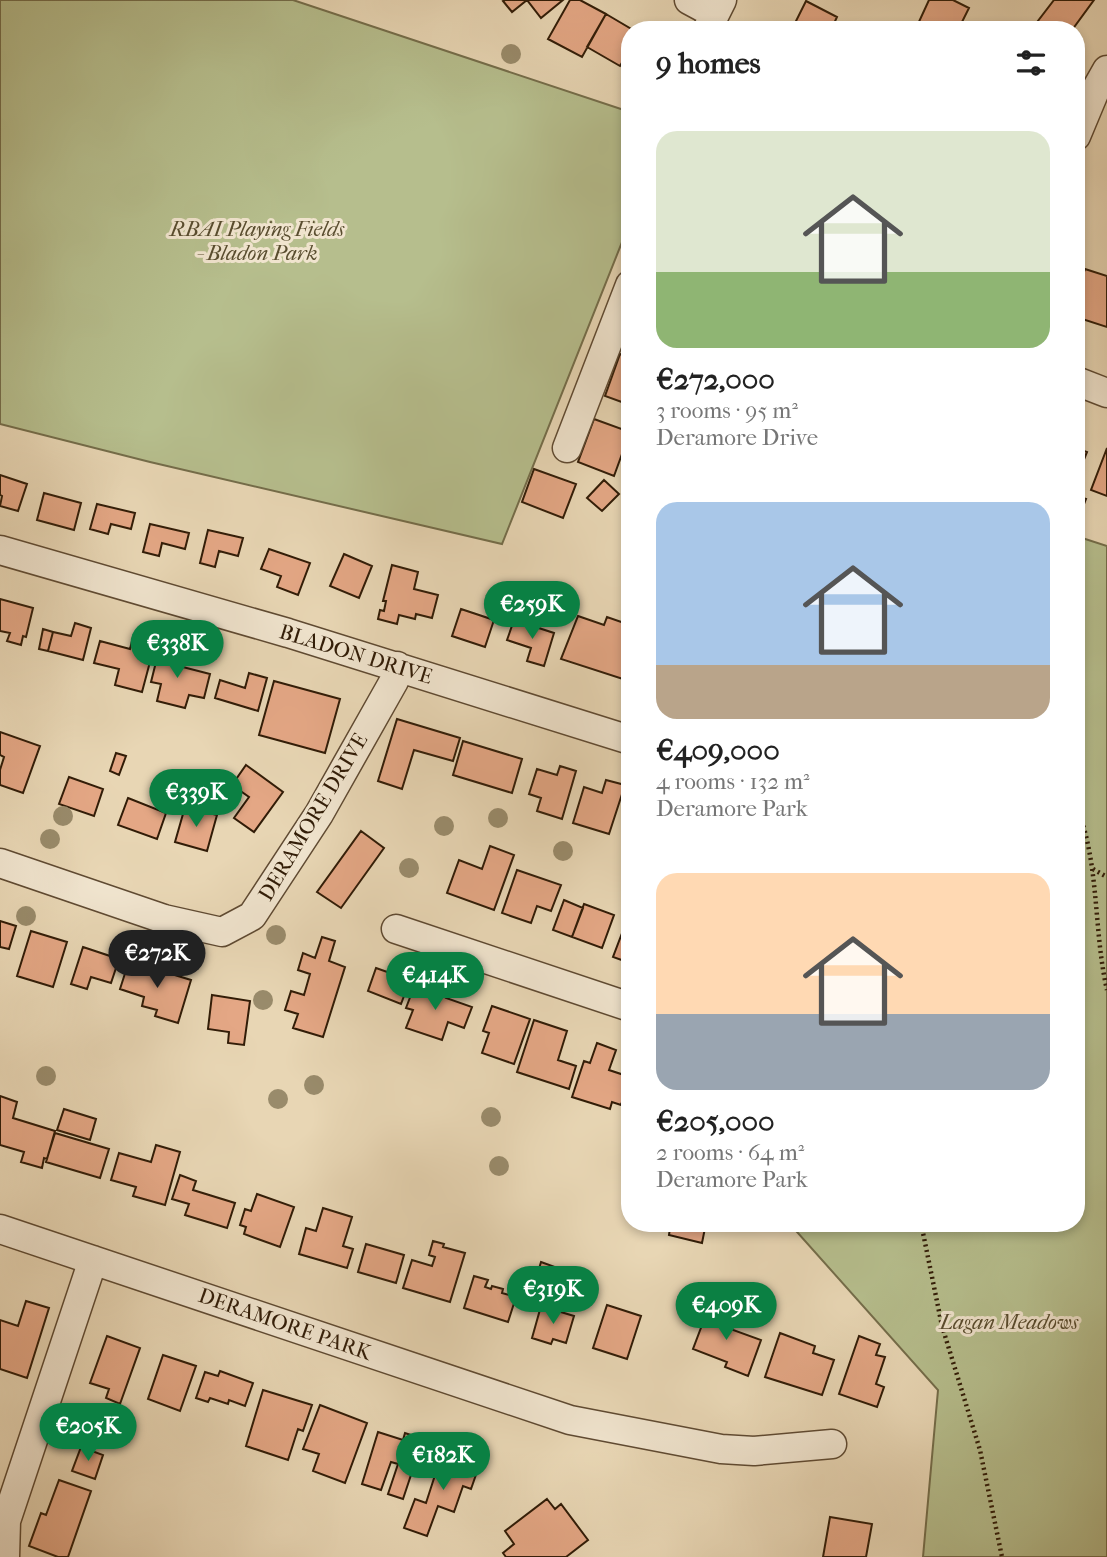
<!DOCTYPE html>
<meta charset="utf-8">
<style>
:root{--surface:#fff;--page:#f6f6f6;--text:#222;--muted:#767676;--accent:#0b8043}
body{margin:0;font-family:"IM FELL French Canon",serif;background:var(--page);color:var(--text);height:100vh;display:flex;flex-direction:column;font-size:26px;white-space:nowrap}
*{box-sizing:border-box;margin:0}
p{font-size:23px;color:var(--muted)}
.icon{flex:none;width:38px;height:38px;fill:none;stroke:currentColor;stroke-width:2;stroke-linecap:round;stroke-linejoin:round}
.map{position:relative;flex:1;overflow:hidden}
.panel{position:absolute;left:621px;top:21px;width:464px;height:1211px;display:flex;flex-direction:column;background:var(--surface);border-radius:28px;box-shadow:0 4px 10px #0003}
.panel>*{flex:none}
.price{position:absolute;translate:-50% -60px;padding:0 16px;border-radius:24px;background:var(--accent);color:#fff;font-size:23px;line-height:46px;filter:drop-shadow(0 2px 4px #0008)}
.price::after{content:'';position:absolute;left:50%;top:42px;width:21px;height:16px;margin-left:-10px;background:inherit;clip-path:polygon(0 0,100% 0,50% 100%)}
.price.on{background:#222;color:#fff}
ul{padding:0;list-style:none}
li{display:grid;align-content:center;gap:14px;height:371px;padding:0 35px}
li span{display:grid;place-items:center;height:217px;border-radius:21px;color:#555}
li>.icon{margin-inline-start:auto}
span .icon{width:126px;height:126px;fill:#fffc;stroke-width:1}
li b{font-size:30px}
h2{display:flex;justify-content:space-between;align-items:center;height:84px;padding:0 35px;font-size:30px}
.map>svg:first-child{display:block}
.green{fill:#b6be8d;stroke:#746d4a;stroke-width:2}
.building{fill:#e4a785;stroke:#311c07;stroke-width:2}
.lines{fill:none;stroke-linecap:round;stroke-linejoin:round}
.minor-casing{stroke:#5f4a32;stroke-width:31}
.path{stroke:#311c07;stroke-width:4.5;stroke-dasharray:2 3.5;stroke-linecap:butt}
.minor{stroke:#f0e4ce;stroke-width:28}
.tree{fill:#998b6b}
.labels{text-anchor:middle;stroke-width:6;stroke-linejoin:round;paint-order:stroke}
.park-label{font-size:21px;font-style:italic;fill:#594d2f;stroke:#f0e4ce}
.street-label{font-size:21px;fill:#311c07;stroke:#f0e4ce}
</style>
<div class="map">
<svg width="1107" height="1557" viewBox="0 0 1107 1557">
<rect width="100%" height="100%" fill="#e8d6b4"/>
<filter id="stains"><feTurbulence type="fractalNoise" baseFrequency=".00286" numOctaves="4"/><feColorMatrix values="0 0 0 0 .2 0 0 0 0 .09 0 0 0 0 .02 0 0 0 .5 -.17"/></filter>
<radialGradient id="worn" r=".72"><stop offset=".6" stop-color="#630" stop-opacity="0"/><stop offset="1" stop-color="#630" stop-opacity=".3"/></radialGradient>
<path class="green" d="M0,0H293L630,112V222L502,544L150,462L0,424Z
M1076,536L1107,546V1557H923L938,1390L789,1223H1076Z"/>
<path class="building" d="M505,0H527L512,12L503,1Z
M527,0H563L541,18Z
M570,0H580L606,14L582,57L548,39Z
M929,0H953L969,8L958,30H925L917,26Z
M1054,0H1094L1072,30H1031Z
M806,1L837,17L831,30H803L794,25Z
M606,14L633,30H630V49L620,66L587,47Z
M1085,269L1107,276V327L1076,317V296Z
M620,354L630,358V405L605,396Z
M594,419L630,432L614,476L578,462Z
M1076,448L1087,452L1076,479Z
M1107,448V496L1091,490Z
M534,469L576,484L563,518L522,502Z
M0,475L27,484L18,511L0,506L2,496L0,495Z
M604,480L619,494L602,511L587,498Z
M44,493L81,503L74,530L37,520Z
M1076,496L1086,499L1077,522H1076Z
M97,504L135,513L131,529L111,524L108,534L90,529Z
M150,524L189,533L185,549L162,543L159,556L143,552Z
M208,530L243,538L238,556L219,551L215,567L200,563Z
M269,549L310,563L298,595L277,587L281,576L261,569Z
M344,554L372,566L359,598L330,586Z
M392,565L418,572L414,589L438,595L432,618L416,614L415,619L399,615L397,624L378,619L380,610L384,611L386,601H383Z
M0,599L33,608L26,637L23,636L21,645L7,641L10,633L0,631Z
M461,609L494,620L485,647L452,636Z
M578,616L604,625L607,617L630,625V644L624,661L630,663V667L626,680L561,659Z
M514,620L554,633L544,666L527,661L531,648L507,640Z
M75,623L91,628L83,660L48,651L53,632L71,636Z
M43,629L53,632L48,651L39,649Z
M133,637L155,643L142,692L115,685L119,669L94,663L100,641L130,649Z
M160,646L179,651L175,665L210,674L204,698L189,695L185,708L157,701L161,684L151,682Z
M249,673L267,678L258,711L215,698L220,680L245,688Z
M274,681L340,699L325,753L259,735Z
M397,719L460,738L453,761L414,750L402,789L378,781Z
M0,732L40,746L23,793L0,785V770L4,757L0,755Z
M463,741L522,759L512,793L453,775Z
M116,753L126,756L119,775L110,771Z
M246,765L283,792L254,832L234,818L249,797L232,785Z
M560,766L576,771L562,819L537,811L541,798L529,794L537,769L557,775Z
M69,777L103,789L94,816L59,804Z
M606,780L625,785L609,834L573,823L584,787L602,793Z
M128,798L166,813L157,839L118,825Z
M185,807L217,815L207,851L175,842Z
M361,831L384,848L341,908L317,892Z
M490,846L514,855L494,910L447,893L459,860L482,869Z
M517,870L561,885L551,911L537,906L531,923L502,913Z
M564,900L583,908L572,937L553,930Z
M584,904L614,915L602,948L572,937Z
M0,921L16,926L9,949L0,947Z
M624,928L630,930V963L613,957Z
M31,931L67,942L53,987L17,976Z
M322,937L335,941L329,961L345,967L323,1037L293,1028L298,1014L285,1010L291,991L304,995L310,974L298,970L303,953L315,958Z
M83,947L119,959L111,983L91,977L87,989L71,984Z
M129,961L191,980L178,1023L155,1016L157,1010L142,1006L144,997L120,989Z
M376,968L410,980L401,1004L368,991Z
M430,984L449,991L446,998L472,1007L464,1028L448,1022L442,1040L406,1028L413,1010L406,1008L414,987L427,992Z
M212,995L250,1001L244,1045L228,1043L229,1032L208,1029Z
M492,1006L530,1019L514,1064L482,1053L489,1033L483,1031Z
M534,1020L567,1031L558,1060L576,1066L569,1089L517,1072Z
M597,1043L616,1050L609,1070L630,1077L621,1105L612,1102L610,1109L572,1097L584,1061L590,1063Z
M0,1096L17,1102L13,1118L55,1131L47,1159L44,1158L42,1168L21,1162L24,1152L0,1145Z
M64,1109L96,1119L90,1140L57,1130Z
M55,1133L109,1149L100,1178L46,1162Z
M156,1145L180,1152L165,1205L133,1196L136,1187L111,1180L119,1153L151,1162Z
M180,1175L196,1181L193,1190L235,1203L227,1228L185,1215L189,1204L172,1199Z
M257,1194L294,1207L280,1247L244,1234L246,1227L240,1225L245,1209L251,1211Z
M323,1208L352,1217L343,1246L353,1249L347,1268L299,1254L306,1228L316,1231Z
M646,1223H706L702,1243L669,1235L670,1228Z
M433,1241L444,1244L443,1247L465,1253L450,1302L403,1288L412,1260L432,1266L435,1257L429,1255Z
M366,1244L404,1255L396,1283L358,1272Z
M541,1262L555,1267L548,1287L535,1282Z
M474,1276L488,1280L485,1287L491,1289L492,1286L503,1289L502,1293L516,1297L508,1322L464,1308Z
M26,1301L49,1308L27,1378L0,1369V1320L18,1326Z
M710,1304L728,1311L722,1326L761,1340L748,1376L725,1367L727,1362L693,1349Z
M607,1305L641,1316L627,1359L593,1348Z
M541,1306L574,1316L566,1343L553,1339L551,1344L532,1338Z
M780,1333L815,1346L813,1353L834,1360L822,1395L765,1377Z
M107,1336L140,1348L120,1404L106,1398L109,1389L90,1383Z
M859,1336L880,1344L876,1355L885,1357L876,1384L884,1387L877,1407L839,1394Z
M163,1355L196,1366L180,1411L148,1399Z
M220,1371L253,1383L245,1406L229,1400L228,1404L210,1398L208,1402L196,1398L205,1372L218,1376Z
M263,1390L312,1405L303,1431L298,1429L288,1460L246,1446Z
M320,1405L367,1423L345,1483L313,1471L319,1454L303,1449Z
M378,1432L403,1440L405,1433L423,1439L403,1499L388,1494L398,1464L391,1462L381,1490L362,1484Z
M81,1447L103,1455L95,1479L72,1471Z
M450,1452L480,1463L471,1489L463,1486L454,1512L438,1506L427,1536L404,1528L415,1499L426,1503L437,1469L444,1471Z
M59,1480L91,1491L68,1557H58L29,1546L41,1513L46,1515Z
M547,1499L555,1509L561,1504L588,1540L566,1557H506L503,1553L514,1544L505,1531Z
M830,1517L872,1524L866,1557H823Z"/>
<g class="lines">
<g class="minor-casing">
<path id="minor" d="M689,0L715,14
M707,30L722,0
M1076,136L1094,93L1107,70
M1076,381L1107,393
M567,448L630,285
M0,550L288,633L630,740
M0,863L164,919L222,932L252,916L319,814L394,681L397,666
M396,929L630,1007
M0,1229L570,1420L721,1449L754,1451L832,1444
M5,1557L6,1521L93,1260"/>
</g>
<path class="path" d="M1076,805C1100,863 1093,929 1107,990
M1093,869L1107,877
M921,1223L942,1326L980,1450L1002,1557"/>
<use href="#minor" class="minor"/>
</g>
<g class="tree">
<circle cx="511" cy="54" r="10"/>
<circle cx="63" cy="816" r="10"/>
<circle cx="498" cy="818" r="10"/>
<circle cx="444" cy="826" r="10"/>
<circle cx="50" cy="839" r="10"/>
<circle cx="563" cy="851" r="10"/>
<circle cx="409" cy="868" r="10"/>
<circle cx="26" cy="916" r="10"/>
<circle cx="276" cy="935" r="10"/>
<circle cx="263" cy="1000" r="10"/>
<circle cx="46" cy="1076" r="10"/>
<circle cx="314" cy="1085" r="10"/>
<circle cx="278" cy="1099" r="10"/>
<circle cx="491" cy="1117" r="10"/>
<circle cx="499" cy="1166" r="10"/>
</g>
<g class="labels">
<g class="park-label">
<text x="257" y="236">RBAI Playing Fields<tspan x="257" dy="24">- Bladon Park</tspan></text>
<text x="1009" y="1329">Lagan Meadows</text>
</g>
<g class="street-label">
<text transform="translate(356 654) rotate(17)" y="7">BLADON DRIVE</text>
<text transform="translate(313 817) rotate(-59)" y="7">DERAMORE DRIVE</text>
<text transform="translate(285 1324) rotate(19)" y="7">DERAMORE PARK</text>
</g>
</g>
<rect width="100%" height="100%" filter="url(#stains)"/>
<rect width="100%" height="100%" fill="url(#worn)"/>
</svg>
<b class="price" style="left:532px;top:641px">€259K</b>
<b class="price" style="left:177px;top:680px">€338K</b>
<b class="price" style="left:196px;top:829px">€339K</b>
<b class="price on" style="left:157px;top:990px">€272K</b>
<b class="price" style="left:435px;top:1012px">€414K</b>
<b class="price" style="left:553px;top:1326px">€319K</b>
<b class="price" style="left:726px;top:1342px">€409K</b>
<b class="price" style="left:88px;top:1463px">€205K</b>
<b class="price" style="left:443px;top:1492px">€182K</b>
<section class="panel">
<h2>9 homes<svg class="icon" aria-label="filters" viewBox="0 0 24 24"><path d="M4 7h16M4 17h16"/><circle cx="9" cy="7" r="2"/><circle cx="15" cy="17" r="2"/></svg></h2>
<ul>
<li><span style="background:linear-gradient(#dfe7d0 65%,#8fb573 0)"><svg class="icon" aria-label="home" viewBox="0 0 24 24"><path d="M3 11l9-7 9 7M6 9v11h12V9"/></svg></span><div><b>€272,000</b><p>3 rooms · 95 m²</p><p>Deramore Drive</p></div></li>
<li><span style="background:linear-gradient(#a9c7e8 75%,#b9a48a 0)"><svg class="icon" aria-label="home" viewBox="0 0 24 24"><path d="M3 11l9-7 9 7M6 9v11h12V9"/></svg></span><div><b>€409,000</b><p>4 rooms · 132 m²</p><p>Deramore Park</p></div></li>
<li><span style="background:linear-gradient(#ffd9b3 65%,#9aa5b1 0)"><svg class="icon" aria-label="home" viewBox="0 0 24 24"><path d="M3 11l9-7 9 7M6 9v11h12V9"/></svg></span><div><b>€205,000</b><p>2 rooms · 64 m²</p><p>Deramore Park</p></div></li>
</ul>
</section>
</div>
